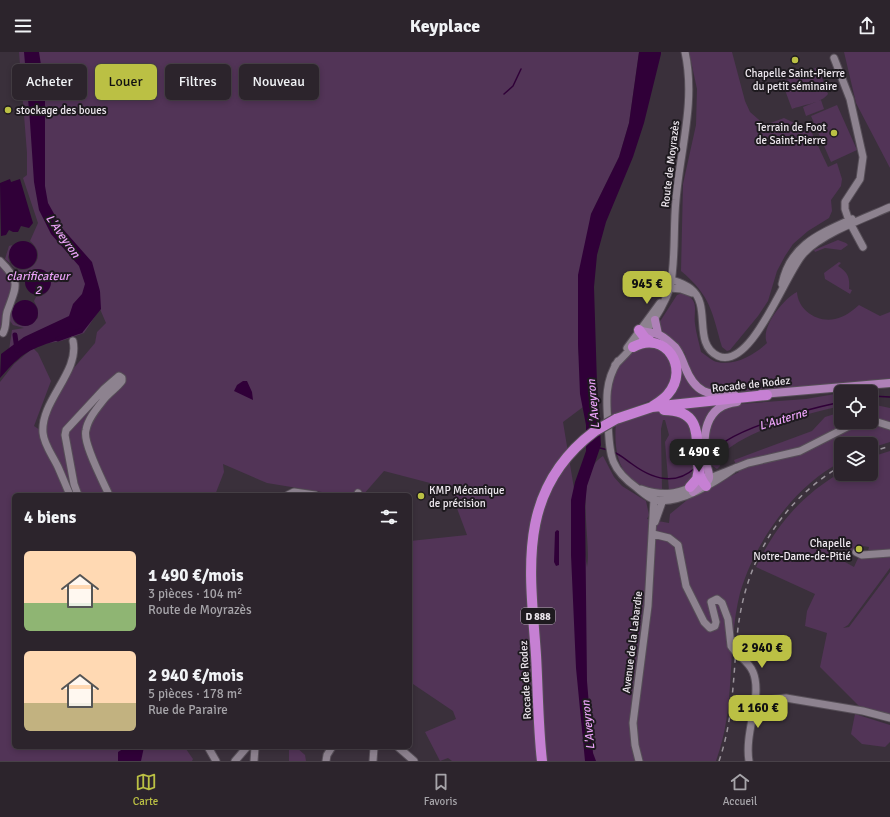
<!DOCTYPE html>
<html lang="fr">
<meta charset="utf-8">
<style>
:root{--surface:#2c242c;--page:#383038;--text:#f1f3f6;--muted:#a6a4a9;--line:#484148;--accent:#bbc044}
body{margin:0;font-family:Signika,sans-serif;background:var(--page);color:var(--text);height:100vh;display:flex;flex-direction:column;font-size:15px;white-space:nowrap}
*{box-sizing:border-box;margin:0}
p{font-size:13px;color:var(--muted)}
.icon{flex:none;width:22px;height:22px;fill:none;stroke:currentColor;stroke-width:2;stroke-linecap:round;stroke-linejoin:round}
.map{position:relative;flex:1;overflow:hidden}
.details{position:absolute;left:12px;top:441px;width:400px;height:256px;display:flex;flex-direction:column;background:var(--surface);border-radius:6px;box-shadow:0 2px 6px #0003,0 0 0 1px var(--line)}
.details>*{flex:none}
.top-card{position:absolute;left:12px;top:12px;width:400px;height:36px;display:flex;gap:8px}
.buttons{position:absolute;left:834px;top:333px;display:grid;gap:8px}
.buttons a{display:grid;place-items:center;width:44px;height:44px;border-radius:6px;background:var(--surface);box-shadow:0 2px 6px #0003,0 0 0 1px var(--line);font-size:20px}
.price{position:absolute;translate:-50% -34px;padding:0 9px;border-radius:8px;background:var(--accent);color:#111;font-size:13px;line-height:26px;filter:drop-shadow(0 1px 2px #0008)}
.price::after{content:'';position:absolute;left:50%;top:24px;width:12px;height:9px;margin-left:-6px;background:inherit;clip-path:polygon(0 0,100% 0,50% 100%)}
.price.current{background:#222;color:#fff}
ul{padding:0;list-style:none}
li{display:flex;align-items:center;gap:12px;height:100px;padding:0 12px}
li span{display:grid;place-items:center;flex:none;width:112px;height:80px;border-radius:6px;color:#555}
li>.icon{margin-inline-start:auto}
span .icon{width:48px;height:48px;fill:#fffc;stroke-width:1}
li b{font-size:17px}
h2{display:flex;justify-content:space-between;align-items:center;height:48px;padding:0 12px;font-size:17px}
.tag{padding:0 14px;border-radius:6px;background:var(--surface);box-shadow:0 2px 6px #0003,0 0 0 1px var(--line);font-size:14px;line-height:36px}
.tag.current{background:var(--accent);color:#111}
header{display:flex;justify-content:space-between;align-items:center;height:52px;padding:0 12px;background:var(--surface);font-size:18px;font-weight:700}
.tabs{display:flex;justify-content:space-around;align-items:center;height:56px;border-top:1px solid var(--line);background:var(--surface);font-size:11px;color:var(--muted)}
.tabs a{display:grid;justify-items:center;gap:2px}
.tabs .current{color:var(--accent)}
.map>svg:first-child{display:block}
.green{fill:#523457}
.water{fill:#300038}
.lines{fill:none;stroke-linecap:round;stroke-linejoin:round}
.stream{stroke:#300038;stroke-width:1.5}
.canal{stroke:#300038;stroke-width:5}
.minor-casing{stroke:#564e57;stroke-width:9}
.major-casing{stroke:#564e57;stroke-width:10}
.highway-casing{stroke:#564e57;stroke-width:12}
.minor{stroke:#8d828f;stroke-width:7}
.major{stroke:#af81b8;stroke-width:8}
.highway{stroke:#c680d3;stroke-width:10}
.rail{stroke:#9a939b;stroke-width:1.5;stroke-dasharray:5 5;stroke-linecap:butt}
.highway-bridge-casing{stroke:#564e57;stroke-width:12;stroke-linecap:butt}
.highway-bridge{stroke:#c680d3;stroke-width:10}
.poi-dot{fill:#bbc044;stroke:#1e1a1f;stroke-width:1.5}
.labels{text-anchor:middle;stroke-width:4;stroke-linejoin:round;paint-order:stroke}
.shield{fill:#1e1a1f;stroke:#b0aab1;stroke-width:1}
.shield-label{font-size:10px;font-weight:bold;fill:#eee8ef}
.poi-label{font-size:11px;fill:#eee8ef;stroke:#1e1a1f;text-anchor:start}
.street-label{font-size:11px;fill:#eee8ef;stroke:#1e1a1f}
.water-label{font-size:12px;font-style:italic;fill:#eaa2f7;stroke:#1e1a1f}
</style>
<header><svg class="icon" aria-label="menu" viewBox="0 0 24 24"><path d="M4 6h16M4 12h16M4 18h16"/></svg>Keyplace<svg class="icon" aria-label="share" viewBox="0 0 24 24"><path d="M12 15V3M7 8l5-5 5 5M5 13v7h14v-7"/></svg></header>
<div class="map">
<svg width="890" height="709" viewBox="0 0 890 709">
<rect width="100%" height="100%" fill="#3a303b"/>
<path class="green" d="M19,0H639L629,71L619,105L591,162L578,292L583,355L563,370L587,515C592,489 573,422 603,404L614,425L622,434L646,449L649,463L647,467L669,471L670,462L692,444L739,420L734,408L812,379L825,365L841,360V370H871V352L890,356V390L871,396V392H841V410C816,423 795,443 778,466C761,489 748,514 740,541C726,597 737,652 716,709H452L448,706L440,709L425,680L456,667L453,659L410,630V489L467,483L455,451L453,437L384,419L363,443H340L267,431L223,412L224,420L215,443H14V695H189L186,697L193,707L192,709H0V330L14,312L33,296L38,301L51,329L34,374L40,378L68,323L95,291L97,280L106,271L100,257L84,281L61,289L9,298L12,278L24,276L13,273L8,266L14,247C17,259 3,273 28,274L38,266V257L34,249L36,245C52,244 55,227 44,218L35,217L25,224L5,207L9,194L12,193L8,205C14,233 55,210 30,189L38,171L23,126L27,123V101Z
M689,0H732L745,49L750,60L765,73L784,66L811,79L828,115L837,111L842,127L841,134L831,148L832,159L829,166L808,179L793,192L785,204L777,219L768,249L758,264L730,298L727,299L722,295C712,260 711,244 681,219L683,132L696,73L697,37Z
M844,0H890V116L856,51Z
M818,15L828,42C822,51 802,53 792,57L782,30Z
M821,48L824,57L806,64L803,55Z
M837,53L857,98L831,110L811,64Z
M838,188L846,191L848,193L841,198L825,196L815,200L814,198Z
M839,210L841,211L838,214C848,220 850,226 849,237L852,238L850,242L825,227L824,221Z
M0,212L11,225L14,235L3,275H0Z
M797,240C798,258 817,271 835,267C845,265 852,259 859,253L880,264L890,260V326L787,338L720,340L707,338L697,330L688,313L685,301L664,282L659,271L677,243L682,241C701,248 693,258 695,272C696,281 699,290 701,300C706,303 712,309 717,310C735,314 754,303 767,291C760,276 783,247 797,240Z
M654,284L663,288L685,322L713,344L664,350L678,315L647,285Z
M648,292L668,302L674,324L660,345L612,363C609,341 611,318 629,302C634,298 642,295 648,292Z
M841,341V354C804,362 746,378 718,405L720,414L717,417L710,412L708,385L709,374L721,357L740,352L806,347Z
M722,350L702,389L698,378L681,357Z
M655,360H674L692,373L696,418L686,435L669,439L665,390L669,383L665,368H663L661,377L662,439C621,433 613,407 616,370L634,363Z
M890,399V500L868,499L869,495L857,493L852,499L835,487L829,497L845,510L854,515L859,504L890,503V516L848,573L843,576L849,575L890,520V662L860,655L820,615L827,581L805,574L807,559L815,542L756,515C777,472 800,445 841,420V422H871V405Z
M855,662L890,673V690L885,695L862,692L851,682Z
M289,695H296L305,703L306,709H289Z"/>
<path class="water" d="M24,0H39L45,39V134L48,151L62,176L92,210L100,239L101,257L82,281L76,282L75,280L64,283L62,287C29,297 23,300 0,326L1,302L24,285L69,264L73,252L82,242L85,232L79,214L51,182L39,158L34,130L30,70Z
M639,0H661V2L644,71L633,105L606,170L597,203L594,235L597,332L601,393L587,434L585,454L587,629L593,701L596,709H585L576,616L571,503V448L575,430L586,399V373L580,342L578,292V223L591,162L619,105L629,71Z
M10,127L11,130L20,127L33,171L29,176L21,174L18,180H13L9,178L6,183L1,184L0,131Z
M9 203a14 14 0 1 1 28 0a14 14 0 1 1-28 0Z
M25 230a13 13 0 1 1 26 0a13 13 0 1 1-26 0Z
M12 261a13 13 0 1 1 26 0a13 13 0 1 1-26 0Z
M243,329H247L252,340L253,348L234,339L237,333Z
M557,478L559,479V513L556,514L554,510L555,480Z
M144,695L141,709H118V700L126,695Z"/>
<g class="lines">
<path class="stream" d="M504,42L513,34L521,17
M871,344L890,345
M600,396L608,398
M613,400C620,402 626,408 632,412C651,426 674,435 695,416
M710,405C721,378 813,356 841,350"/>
<path class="canal" d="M15,283L17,298
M58,287L80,279"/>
<g class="minor-casing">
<path id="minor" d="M834,6L850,47L863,105L860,127L845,150V157L849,169L863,195
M0,209C22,231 16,234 7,260C5,267 7,274 3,281
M672,228C679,230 685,232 691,237C712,253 692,292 718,304C752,319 786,219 804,201C823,181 865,166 890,155
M782,232C790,193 819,182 852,167
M670,236L681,237L692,241
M627,296L660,251
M618,309C605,329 606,348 608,371C610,403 609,416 637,436C642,440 648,446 655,448C679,453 716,430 735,416
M615,313C638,290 659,267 670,236C676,208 673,177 676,148C680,98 696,50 685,0
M871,368L890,374
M705,428L748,411L800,399L857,370
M641,437C661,444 675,443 694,434
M70,443C66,434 62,424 58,415C53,404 44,393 43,381C40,349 80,320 73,289
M78,443L74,432L65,383L66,378L104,337L119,324L122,326V329C117,336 110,340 105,346C98,355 88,366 86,378C82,390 103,429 109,443
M288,443L294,440L315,443
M357,443L358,441
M655,470L664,445
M653,482L669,486L678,493L686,534L704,570L710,576L715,574L716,570L711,550L717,547L722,551L728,567L731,594C737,604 748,608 753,620C763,644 744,680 749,709
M856,500L862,503L890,501
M753,659L767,648L786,646L863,659L890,666
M208,695L216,709
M398,695L414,709
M235,709L247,695
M254,709L255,695
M326,709L327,703L332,695
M373,709L374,695
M639,709L635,693L633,671L648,554L654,447"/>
</g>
<g class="major-casing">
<path id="major" d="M655,268L658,282
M639,278C646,281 651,280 657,282C664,284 670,291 675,295C680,301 682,308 685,315C695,341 708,344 734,342
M761,342L890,331
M693,440C697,436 708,432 709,426C710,422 707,416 706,411C702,385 704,353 737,350"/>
</g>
<g class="highway-casing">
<path id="highway" d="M639,278L645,286L650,289
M633,295C666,277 690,317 668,342C664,347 659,350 653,354
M664,358C717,358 685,411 706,434
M616,367L652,355L767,343
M690,435L697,427L699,417
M542,709C538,674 538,638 536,603C530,518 516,438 595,379"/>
</g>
<use href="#minor" class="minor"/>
<use href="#major" class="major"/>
<use href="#highway" class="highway"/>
<path class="rail" d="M871,400L890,394
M719,709C733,669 733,628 737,586C743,514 778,451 841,414"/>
<g class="highway-bridge-casing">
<path id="highway-bridge" d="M595,379L616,367"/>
</g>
<use href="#highway-bridge" class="highway-bridge"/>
</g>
<g class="poi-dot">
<circle cx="795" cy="8" r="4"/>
<circle cx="8" cy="58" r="4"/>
<circle cx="834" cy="81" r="4"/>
<circle cx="421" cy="444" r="4"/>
<circle cx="859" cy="497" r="4"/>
</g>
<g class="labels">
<rect class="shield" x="521" y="556" width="34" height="16" rx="3"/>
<g class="shield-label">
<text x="538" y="568">D 888</text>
</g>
<g class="poi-label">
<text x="795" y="25" text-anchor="middle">Chapelle Saint-Pierre<tspan x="795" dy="13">du petit séminaire</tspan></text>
<text x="16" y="62">stockage des boues</text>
<text x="826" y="79" text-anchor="end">Terrain de Foot<tspan x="826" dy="13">de Saint-Pierre</tspan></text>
<text x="429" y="442">KMP Mécanique<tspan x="429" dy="13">de précision</tspan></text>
<text x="851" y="495" text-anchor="end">Chapelle<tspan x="851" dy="13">Notre-Dame-de-Pitié</tspan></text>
</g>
<g class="street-label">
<text transform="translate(670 112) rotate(-83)" y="4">Route de Moyrazès</text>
<text transform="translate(751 332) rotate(-6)" y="4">Rocade de Rodez</text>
<text transform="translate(632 590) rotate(-83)" y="4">Avenue de la Labardie</text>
<text transform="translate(525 628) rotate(-93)" y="4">Rocade de Rodez</text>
</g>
<g class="water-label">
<text transform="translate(63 184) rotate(55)" y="4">L'Aveyron</text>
<text x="38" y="228">clarificateur<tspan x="38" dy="14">2</tspan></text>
<text transform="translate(593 352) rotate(-95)" y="4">L'Aveyron</text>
<text transform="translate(783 367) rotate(-17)" y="4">L'Auterne</text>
<text transform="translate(588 673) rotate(-96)" y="4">L'Aveyron</text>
</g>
</g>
</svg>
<div class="buttons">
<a><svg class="icon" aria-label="locate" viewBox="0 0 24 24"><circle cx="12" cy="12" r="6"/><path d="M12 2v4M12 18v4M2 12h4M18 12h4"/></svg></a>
<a><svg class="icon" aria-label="layers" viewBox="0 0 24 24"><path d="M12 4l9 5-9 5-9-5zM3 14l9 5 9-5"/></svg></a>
</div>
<b class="price" style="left:647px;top:253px">945 €</b>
<b class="price current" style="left:699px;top:421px">1 490 €</b>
<b class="price" style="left:762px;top:617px">2 940 €</b>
<b class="price" style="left:758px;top:677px">1 160 €</b>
<div class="top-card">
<a class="tag">Acheter</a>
<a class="tag current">Louer</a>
<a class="tag">Filtres</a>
<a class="tag">Nouveau</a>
</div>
<section class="details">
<h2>4 biens<svg class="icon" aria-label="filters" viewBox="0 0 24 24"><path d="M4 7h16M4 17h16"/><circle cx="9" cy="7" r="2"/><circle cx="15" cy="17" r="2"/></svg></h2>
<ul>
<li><span style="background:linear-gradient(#ffd9b3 65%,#8fb573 0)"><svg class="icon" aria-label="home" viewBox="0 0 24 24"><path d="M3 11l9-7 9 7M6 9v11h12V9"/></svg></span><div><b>1 490 €/mois</b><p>3 pièces · 104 m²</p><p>Route de Moyrazès</p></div></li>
<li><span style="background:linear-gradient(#ffd9b3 65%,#c2b280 0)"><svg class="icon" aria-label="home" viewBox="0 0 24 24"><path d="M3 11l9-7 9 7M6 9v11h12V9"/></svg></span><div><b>2 940 €/mois</b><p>5 pièces · 178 m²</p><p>Rue de Paraire</p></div></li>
</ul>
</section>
</div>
<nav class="tabs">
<a class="current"><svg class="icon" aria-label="map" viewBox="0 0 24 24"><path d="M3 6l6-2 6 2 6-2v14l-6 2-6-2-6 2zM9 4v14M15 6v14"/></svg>Carte</a>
<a><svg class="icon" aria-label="saved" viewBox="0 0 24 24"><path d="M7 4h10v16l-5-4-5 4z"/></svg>Favoris</a>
<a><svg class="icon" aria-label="home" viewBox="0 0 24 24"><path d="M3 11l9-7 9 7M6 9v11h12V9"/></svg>Accueil</a>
</nav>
